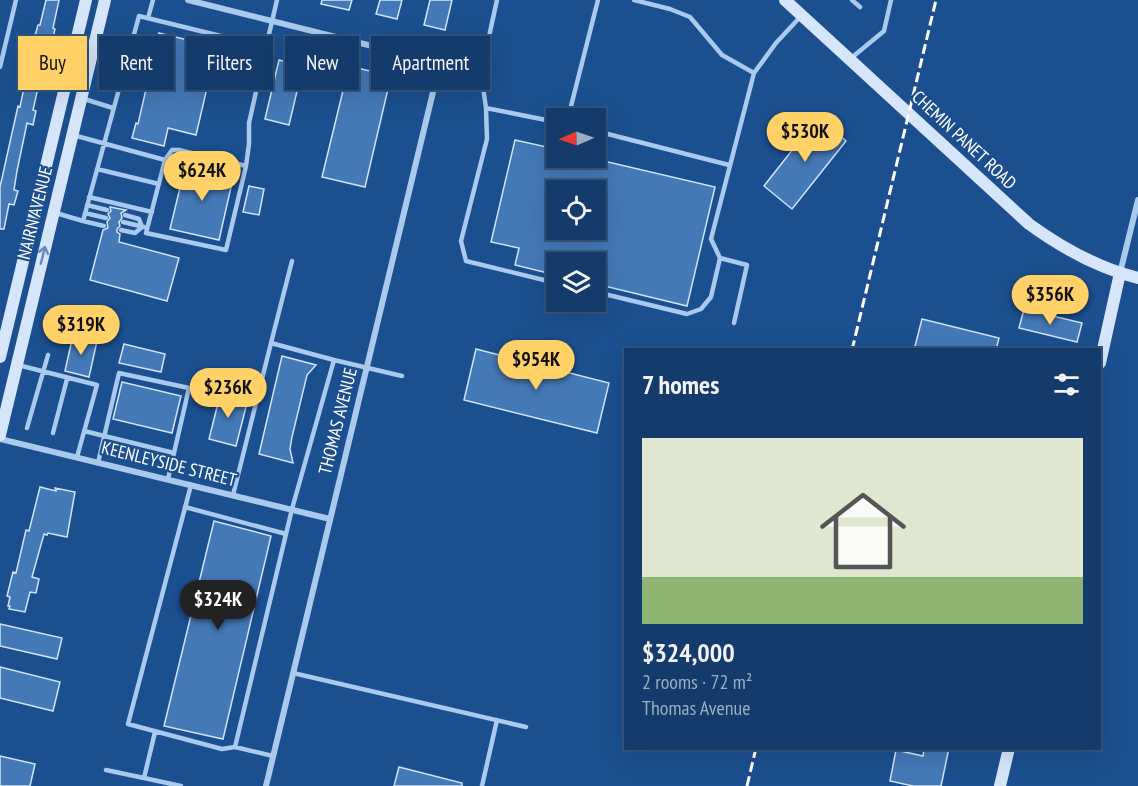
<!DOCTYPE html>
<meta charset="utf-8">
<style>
:root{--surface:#143b6b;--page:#214673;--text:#f1f3f6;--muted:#9dadc1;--line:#33557e;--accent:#ffd166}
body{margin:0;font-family:"PT Sans Narrow",sans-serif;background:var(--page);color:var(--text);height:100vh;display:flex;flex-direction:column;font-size:22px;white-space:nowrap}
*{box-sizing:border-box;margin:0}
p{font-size:20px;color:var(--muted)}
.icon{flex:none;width:33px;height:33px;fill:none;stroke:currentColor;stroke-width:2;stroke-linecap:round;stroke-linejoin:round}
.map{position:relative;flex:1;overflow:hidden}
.side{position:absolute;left:624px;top:348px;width:477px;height:402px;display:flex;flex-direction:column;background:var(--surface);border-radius:0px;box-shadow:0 6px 24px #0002,0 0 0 2px var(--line)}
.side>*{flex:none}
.guide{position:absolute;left:18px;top:36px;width:516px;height:54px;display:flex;gap:12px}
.needle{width:39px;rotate:268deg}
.buttons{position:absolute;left:546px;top:108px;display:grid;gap:12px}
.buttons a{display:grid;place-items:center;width:60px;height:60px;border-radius:0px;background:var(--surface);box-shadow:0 6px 24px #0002,0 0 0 2px var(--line);font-size:30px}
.price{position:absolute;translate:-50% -51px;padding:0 14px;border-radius:21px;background:var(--accent);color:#111;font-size:20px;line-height:39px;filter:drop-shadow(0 2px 3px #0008)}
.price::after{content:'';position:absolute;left:50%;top:36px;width:18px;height:14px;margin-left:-9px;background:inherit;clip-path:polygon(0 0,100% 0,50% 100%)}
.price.selected{background:#222;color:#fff}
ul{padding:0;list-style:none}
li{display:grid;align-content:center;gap:12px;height:318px;padding:0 18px}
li+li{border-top:2px solid var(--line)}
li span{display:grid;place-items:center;height:186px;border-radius:0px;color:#555}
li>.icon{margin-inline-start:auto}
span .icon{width:108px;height:108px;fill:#fffc;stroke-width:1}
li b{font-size:26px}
h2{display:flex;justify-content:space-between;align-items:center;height:72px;padding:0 18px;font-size:26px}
.chip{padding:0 21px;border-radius:0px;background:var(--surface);box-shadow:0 6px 24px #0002,0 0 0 2px var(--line);font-size:21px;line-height:54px}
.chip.selected{background:var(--accent);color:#111}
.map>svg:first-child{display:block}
.building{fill:#4478b7;stroke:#cfe3fa;stroke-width:1.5;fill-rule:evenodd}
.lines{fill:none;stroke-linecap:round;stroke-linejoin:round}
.lane{stroke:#a9c9ee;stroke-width:4.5}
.street{stroke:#a9c9ee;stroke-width:6}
.secondary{stroke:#d6e6fa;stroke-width:12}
.rail{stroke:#fff;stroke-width:3;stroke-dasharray:10 4.5;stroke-linecap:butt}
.oneway{stroke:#668bba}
.labels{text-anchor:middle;stroke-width:4.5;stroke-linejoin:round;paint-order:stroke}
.street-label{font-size:18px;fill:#fff;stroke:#1b4f8f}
</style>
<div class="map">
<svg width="1138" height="786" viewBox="0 0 1138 786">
<rect width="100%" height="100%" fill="#1b4f8f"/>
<path class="building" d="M46,0H59L53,28L55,29L52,43H48L33,110L36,111L33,125L27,123L17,171L14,190L18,191L14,205L9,204L4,229H0V187L18,106L20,107L34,39L38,25H40Z
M322,0H352L349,10L321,4Z
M380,0H402L397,19L376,14Z
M430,0H452L445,30L424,25Z
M159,33L192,41L185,69L210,75L196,135L168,128L164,146L132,138L136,123L138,124Z
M279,60L303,66L289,125L265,119Z
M349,66L391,76L365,187L322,177Z
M819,116L846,141L792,209L764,186Z
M515,140L556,149V158H591L715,187L687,306L596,284V262H556V275L515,265L519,248L491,242ZM556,190H596V230H556Z
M186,163L234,174L219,240L170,229Z
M249,186L264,189L259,215L243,212Z
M110,207L126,210L121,213L122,218L119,222L120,226L117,229V232L120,234L119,242L179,258L167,301L90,280L103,230L108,228L107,222L110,218L108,214L111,211Z
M1024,309L1082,323L1077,342L1019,328Z
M922,319L999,338L996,350H914Z
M73,335L97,341L89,377L65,371Z
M124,344L165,354L161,372L119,363Z
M476,349L609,383L597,433L464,400Z
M282,356L316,365L307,375L292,437L290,449L293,463L259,454Z
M122,382L181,396L172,433L113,419Z
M221,391L248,399L236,446L209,439Z
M40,487L56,491L55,488L75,492L67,537L48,533L47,535L44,534L32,577L39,579L36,593L30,592L25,612L9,609L10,606H8L10,597L7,596L13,572L16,573L26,530L29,531Z
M214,521L271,536L223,739L164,726Z
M0,624L62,638L57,659L0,646Z
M0,667L60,682L53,711L0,698Z
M924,748H949L941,786H913L890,781L896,750L923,756Z
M0,756L35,764L30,786H0Z
M399,767L462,783V786H394Z"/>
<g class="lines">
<path class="lane" d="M497,0L481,73L486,108L487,139L461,241L466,261L556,283
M634,0L670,9L690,17L722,55L754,73L776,43L802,15
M852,0L860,7
M148,18L153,0
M266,47L277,0
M850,59L884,31L891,0
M440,63L481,73
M0,67L16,0
M81,98L113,108
M486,108L556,122
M568,118L598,0
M596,131L729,165
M73,135L165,160L146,233L226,250L246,166L179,150H172L165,160
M97,169L159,184
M89,197L152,212
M87,205L107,210
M56,213L83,221L139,16L266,47L249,123V144L246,166
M85,213L106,218
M83,221L104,226
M123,222L144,227
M121,230L135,233L142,227L139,219L125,215
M720,258L711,239L754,73
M596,292L687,314L701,309L711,297L720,258L747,265L734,323
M271,343L292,261
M18,365L97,385L77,457
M27,428L48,355
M84,431L174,453L168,479
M53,433L67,379
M98,463L119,373L189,388L174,453
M191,485L128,724L222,749L235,747L273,756
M233,495L271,343L334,360
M185,507L286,534
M293,673L526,727
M235,747L292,509L334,360L402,376
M106,770L144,778L155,732
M144,778L181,786
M482,786L497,720"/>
<path class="street" d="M188,0L440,63L266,786
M1120,273L1138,200
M0,439L330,519"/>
<path class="secondary" d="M785,0L1029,224C1062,248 1098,268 1138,278
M0,357L86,0
M1100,363L1120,273
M0,435L105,0
M1000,786L1009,748"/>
<path class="rail" d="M852,350L936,0
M747,786L756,748"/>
</g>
<defs><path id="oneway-shaft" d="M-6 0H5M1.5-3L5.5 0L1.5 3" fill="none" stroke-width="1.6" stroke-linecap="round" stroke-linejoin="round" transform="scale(1.5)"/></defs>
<use class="oneway" href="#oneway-shaft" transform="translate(43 255) rotate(-76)"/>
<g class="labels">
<g class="street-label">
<text transform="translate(964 140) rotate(43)" y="6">CHEMIN PANET ROAD</text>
<text transform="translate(35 213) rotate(-76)" y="6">NAIRN AVENUE</text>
<text transform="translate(338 421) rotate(-76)" y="6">THOMAS AVENUE</text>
<text transform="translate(169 464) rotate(14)" y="6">KEENLEYSIDE STREET</text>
</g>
</g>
</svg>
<div class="buttons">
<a><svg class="needle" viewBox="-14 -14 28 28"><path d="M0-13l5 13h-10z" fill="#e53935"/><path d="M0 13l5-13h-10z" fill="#9dadc1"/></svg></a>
<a><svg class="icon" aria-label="locate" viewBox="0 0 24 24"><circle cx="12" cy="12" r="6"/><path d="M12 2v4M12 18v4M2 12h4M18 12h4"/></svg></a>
<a><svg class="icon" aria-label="layers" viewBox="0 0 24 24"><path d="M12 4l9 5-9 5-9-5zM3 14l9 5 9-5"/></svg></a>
</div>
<b class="price" style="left:805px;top:163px">$530K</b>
<b class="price" style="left:202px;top:202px">$624K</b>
<b class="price" style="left:1050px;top:326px">$356K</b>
<b class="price" style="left:81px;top:356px">$319K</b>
<b class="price" style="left:536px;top:391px">$954K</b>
<b class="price" style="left:228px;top:419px">$236K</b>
<b class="price selected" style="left:218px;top:631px">$324K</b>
<div class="guide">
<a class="chip selected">Buy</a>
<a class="chip">Rent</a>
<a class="chip">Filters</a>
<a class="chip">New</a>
<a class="chip">Apartment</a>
</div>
<section class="side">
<h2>7 homes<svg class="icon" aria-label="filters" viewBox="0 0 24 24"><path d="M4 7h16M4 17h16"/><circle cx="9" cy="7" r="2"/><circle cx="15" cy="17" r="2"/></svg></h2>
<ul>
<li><span style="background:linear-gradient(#dfe7d0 75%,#8fb573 0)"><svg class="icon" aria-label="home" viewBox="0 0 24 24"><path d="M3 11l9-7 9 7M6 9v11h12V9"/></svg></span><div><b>$324,000</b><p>2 rooms · 72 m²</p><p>Thomas Avenue</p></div></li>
</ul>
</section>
</div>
